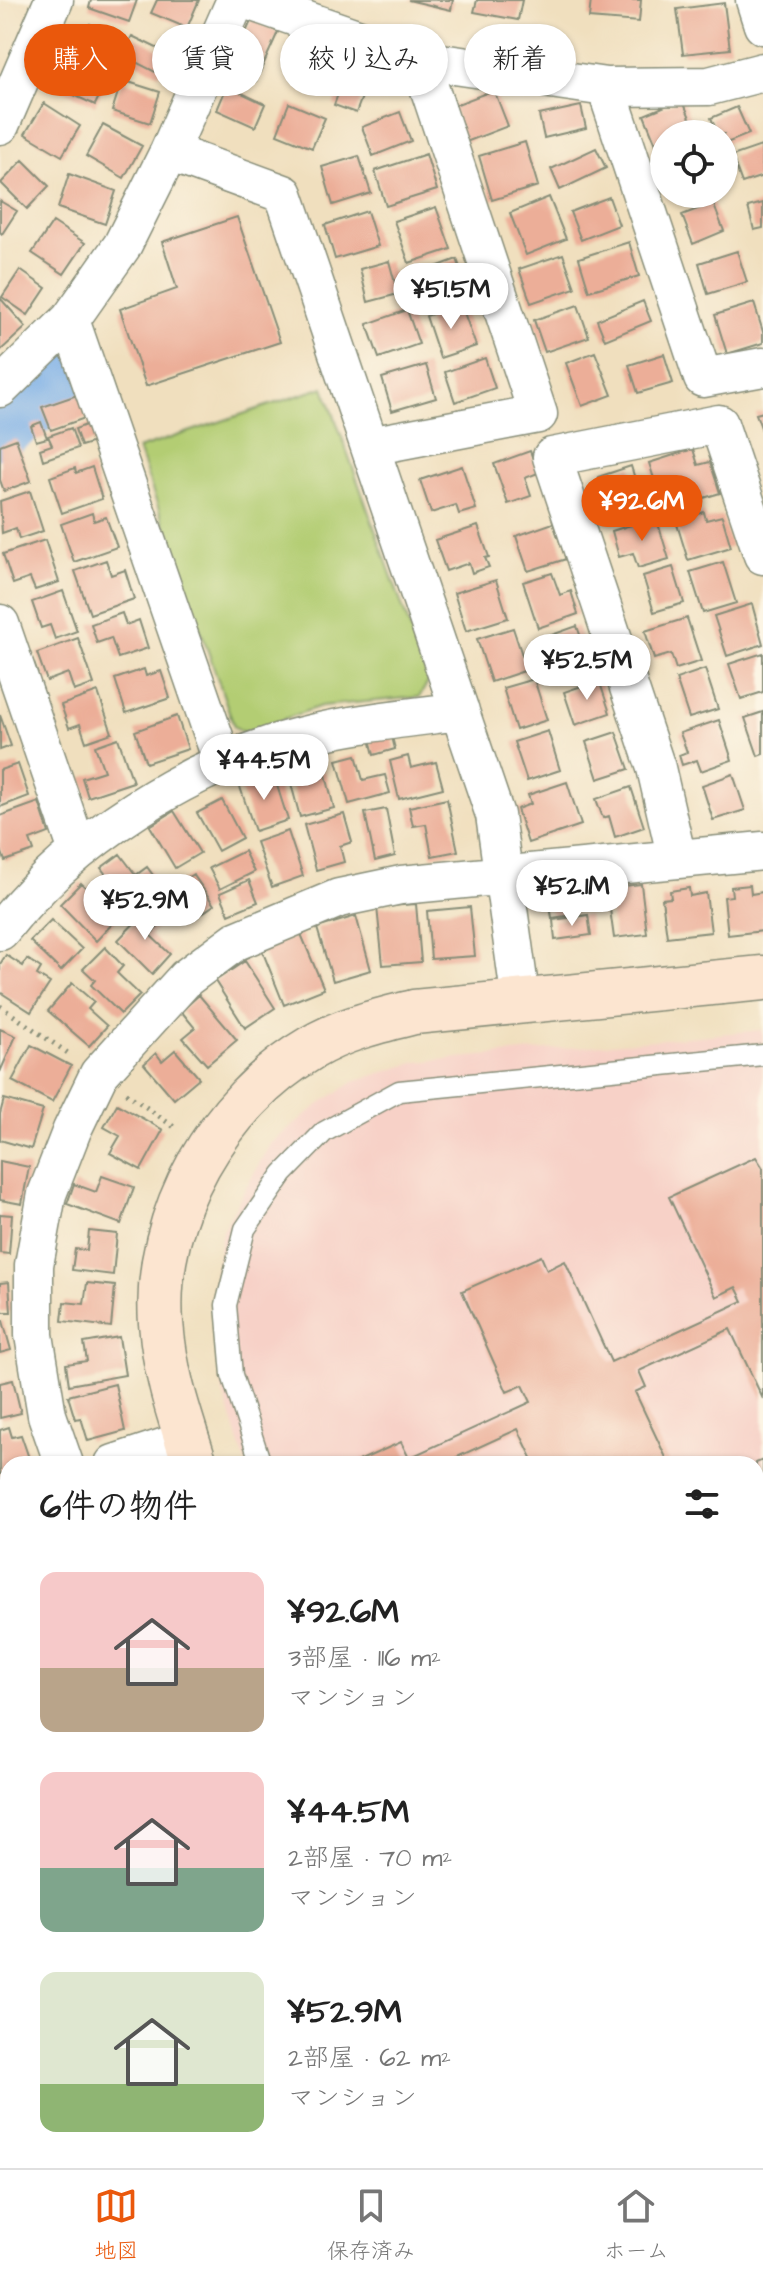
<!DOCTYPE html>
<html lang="ja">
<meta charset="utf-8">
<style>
:root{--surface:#fff;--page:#f6f6f6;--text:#222;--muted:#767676;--line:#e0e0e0;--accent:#ea580c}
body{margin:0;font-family:"Architects Daughter","Klee One",sans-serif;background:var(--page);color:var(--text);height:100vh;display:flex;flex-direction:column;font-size:30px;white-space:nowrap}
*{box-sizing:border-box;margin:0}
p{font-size:26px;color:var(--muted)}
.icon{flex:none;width:44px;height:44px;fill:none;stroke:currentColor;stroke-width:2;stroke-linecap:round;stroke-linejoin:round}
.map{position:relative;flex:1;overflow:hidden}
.details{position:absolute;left:0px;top:1456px;width:764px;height:712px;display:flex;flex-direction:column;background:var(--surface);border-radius:24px 24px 0 0;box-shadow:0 2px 6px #0004}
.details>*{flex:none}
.top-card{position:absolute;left:24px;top:24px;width:716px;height:72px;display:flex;gap:16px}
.fabs{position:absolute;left:650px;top:120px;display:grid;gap:16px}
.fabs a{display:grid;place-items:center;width:88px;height:88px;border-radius:50%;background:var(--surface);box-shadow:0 2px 6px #0004;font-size:40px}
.price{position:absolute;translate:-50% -68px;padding:0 18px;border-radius:28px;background:#fff;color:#222;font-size:26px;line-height:52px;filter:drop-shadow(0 2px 4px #0008)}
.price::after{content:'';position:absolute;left:50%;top:48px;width:24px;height:18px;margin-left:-12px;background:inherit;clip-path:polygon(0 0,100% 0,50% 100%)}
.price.selected{background:var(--accent);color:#fff}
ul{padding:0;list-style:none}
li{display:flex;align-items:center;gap:24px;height:200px;padding:0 40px}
li span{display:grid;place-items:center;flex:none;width:224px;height:160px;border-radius:16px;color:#555}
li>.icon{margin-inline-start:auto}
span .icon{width:96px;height:96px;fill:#fffc;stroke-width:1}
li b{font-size:34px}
h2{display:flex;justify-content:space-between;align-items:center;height:96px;padding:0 40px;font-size:34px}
.pill{padding:0 28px;border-radius:36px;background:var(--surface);box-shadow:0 2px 6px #0004;font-size:28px;line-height:72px}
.pill.selected{background:var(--accent);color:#fff}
.menu{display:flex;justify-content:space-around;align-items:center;height:112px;border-top:2px solid var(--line);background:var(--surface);font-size:22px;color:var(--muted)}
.menu a{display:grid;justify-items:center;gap:4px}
.menu .selected{color:var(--accent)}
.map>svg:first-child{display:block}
.built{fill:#f7d1c7}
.green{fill:#b3cd73;stroke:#698554;stroke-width:2}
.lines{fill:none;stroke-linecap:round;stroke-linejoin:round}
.river{stroke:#79aee7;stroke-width:60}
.building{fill:#ecae98}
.lane-casing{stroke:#888e79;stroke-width:23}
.street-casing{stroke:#888e79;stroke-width:41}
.secondary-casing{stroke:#888e79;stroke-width:47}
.path{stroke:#888e79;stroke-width:5;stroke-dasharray:2 6;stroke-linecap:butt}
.lane{stroke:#fff;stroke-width:20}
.street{stroke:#fff;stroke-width:38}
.secondary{stroke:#fce5d0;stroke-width:44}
</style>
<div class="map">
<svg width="763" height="2168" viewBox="0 0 763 2168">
<rect width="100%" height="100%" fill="#fcf5e5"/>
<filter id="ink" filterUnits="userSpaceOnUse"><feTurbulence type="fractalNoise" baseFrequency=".0125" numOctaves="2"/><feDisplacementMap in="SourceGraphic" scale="16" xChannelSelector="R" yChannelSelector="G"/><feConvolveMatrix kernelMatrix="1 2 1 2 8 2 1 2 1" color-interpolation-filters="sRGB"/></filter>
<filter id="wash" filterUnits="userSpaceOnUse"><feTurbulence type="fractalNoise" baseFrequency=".006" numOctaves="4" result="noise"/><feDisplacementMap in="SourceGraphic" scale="32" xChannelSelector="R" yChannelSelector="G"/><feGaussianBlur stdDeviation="1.8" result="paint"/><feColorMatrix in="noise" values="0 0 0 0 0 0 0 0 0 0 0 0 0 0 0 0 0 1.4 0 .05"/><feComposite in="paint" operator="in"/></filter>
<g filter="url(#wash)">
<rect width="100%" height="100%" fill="#f0dfbe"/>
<path class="built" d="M763,1030V2168H472L469,2160H756V1464H246L223,1392L212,1295L222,1231L270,1144L321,1103L355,1081L417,1062Z"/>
<path class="green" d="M324,387L429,681L419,697L321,706L244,733L234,726L138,449Z
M8,1595V1945L0,1949V1601Z
M8,2105V2160H220L226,2168H0V2107Z"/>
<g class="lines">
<path class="river" d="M0,429L62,384"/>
</g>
<g id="blocks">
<path class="building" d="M91,0H137L129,22L89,8Z
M157,0H199L187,28L151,13Z
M408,0H453L451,10Z
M477,0H522L518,20L474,12Z
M591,0H641L639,22L589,18Z
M724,3L730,49L683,54L677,9Z
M252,19L278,32L256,81L229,69Z
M90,24L109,42L94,59L74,40Z
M132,36L169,54L159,74L122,55Z
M307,48L323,55L311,86L295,79Z
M64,58L108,78L95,105L52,85Z
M351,59L373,67L356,113L334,105Z
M122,80L160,92L150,123L112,111Z
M227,86L265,104L255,127L217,110Z
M494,90L508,126L466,142L452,106Z
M682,99L697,134H664V152L660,154L644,115Z
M44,103L80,126L62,156L25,134Z
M289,103L325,118L312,148L277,134Z
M581,106L586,128L544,138L539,115Z
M737,107L749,134L724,144V134H718L711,118Z
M400,112L411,141L373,156L362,127Z
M103,125L142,146L124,178L86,156Z
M525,142L538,186L492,200L479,156Z
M761,146L763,176L742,183L732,156Z
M596,148L606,168L560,190L551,169Z
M426,154L437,190L386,206L375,171Z
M359,156L371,193L333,205L322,167Z
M23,160L49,186L27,209L1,183Z
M69,174L116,191L105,224L58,208Z
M549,197L566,239L526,255L510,213Z
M609,197L619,225L581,240L570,212Z
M0,201L17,211L2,234L0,232Z
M713,203L724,231L693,244L682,215Z
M763,203V228L754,230L748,207Z
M436,207L451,249L409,263L394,221Z
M367,211L378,246L335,259L325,225Z
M237,217L280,342L146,386L120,309L177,289L162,242Z
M53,222L85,243L64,274L32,253Z
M629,242L639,276L589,291L579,258Z
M737,251L747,282L708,294L699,263Z
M563,254L575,288L531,303L519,269Z
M457,259L468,290L420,308L409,277Z
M389,261L398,294L368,302L360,269Z
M20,270L46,288L28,315L2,297Z
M0,298L26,327L0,351Z
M643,301L651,321L605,340L597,320Z
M754,303L763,332V343L727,354L715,315Z
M461,304L476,346L440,358L426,316Z
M578,305L589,337L545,352L534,320Z
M407,310L419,344L379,358L367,324Z
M595,352L612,395L582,406L566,363Z
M664,354L673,383L638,393L629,365Z
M485,358L495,388L455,402L445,372Z
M426,365L436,398L392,411L382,378Z
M80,394L88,417L51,430L42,407Z
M763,412V433L756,414Z
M41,422L47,438L36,441L31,426Z
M91,423L97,441L81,446L75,429Z
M71,428L78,448L43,460L40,449L52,445L48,436Z
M16,439L31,481L4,491L0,480V445Z
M693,449L698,465L710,462L720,493L664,510L649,463Z
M530,451L538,473L525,478L531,496L508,504L494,464Z
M462,466L476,509L459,514L456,505L431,513L420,480Z
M631,466L645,511L612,522L598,477Z
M92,467L102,499L62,513L50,477L75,468L76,473Z
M30,491L43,531L19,539L16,528L2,533L0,501Z
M704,512L706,520L722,516L731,547L688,560L676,521Z
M92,513L94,521L106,517L117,547L74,562L61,524Z
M656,517L669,559L638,568L633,553L619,557L612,531Z
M553,523L566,559L528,571L516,536Z
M478,526L489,557L485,558L489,567L472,573L469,563L446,571L435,540Z
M45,540L59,582L35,590L30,578L13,584L3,554Z
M106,560L111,575L125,570L134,599L90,614L75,571Z
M723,562L736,603L703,613L690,572Z
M673,567L684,603L654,612L643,576Z
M552,573L560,595L571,591L578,614L538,628L523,582Z
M496,580L508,618L466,631L454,593Z
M63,591L77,631L55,639L50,625L41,628L32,602Z
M752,604L763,644L727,656L714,616Z
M122,613L126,625L139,620L148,648L118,658L111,638L97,643L91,624Z
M687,618L701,661L676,669L671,654L654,659L645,631Z
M577,626L590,664L555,676L543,638Z
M513,628L527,670L491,682L477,639Z
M78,638L94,684L74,691L68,673L47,681L37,653Z
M763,653V692L741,699L729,664Z
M144,669L146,676L161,671L170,698L126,713L115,679Z
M705,669L718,709L689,718L676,679Z
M534,679L547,720L516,730L503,688Z
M599,680L610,713L575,725L564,692Z
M98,692L112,733L86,742L80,724L69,728L61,705Z
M763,712V754L758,756L745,718Z
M0,715L11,746L0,750Z
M177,716L188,749L146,763L135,731Z
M719,720L732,760L701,771L697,760L682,765L679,755L687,752L680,733Z
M548,731L560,770L527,781L514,742Z
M616,732L629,769L598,779L586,742Z
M391,733L395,749L374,755L370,739Z
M118,738L133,782L88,797L82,778L104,771L95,746Z
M356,755L363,780L385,775L390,793L349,804L337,760Z
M408,756L411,768L436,762L443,788L399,799L390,761Z
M18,764L29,796L0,807V770Z
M325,771L334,808L300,817L290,780Z
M273,773L288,820L255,831L239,784Z
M733,774L745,810L713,820L702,785Z
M567,782L581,825L528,843L517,809L531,804L528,795Z
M631,787L644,827L615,837L609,816L603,818L596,799Z
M447,799L458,851L432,856L426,824L413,826L409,807Z
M222,800L242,838L218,851L197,813Z
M39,802L49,833L30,840L34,851L5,861L0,847V816Z
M386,809L395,856L375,861L365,813Z
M174,811L200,853L175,868L150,826Z
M344,814L352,842L340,846L344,862L316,870L304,825Z
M288,831L303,876L272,887L256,842Z
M244,851L254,872L220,889L209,868Z
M120,854L136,875L147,867L161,886L132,909L101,868Z
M193,874L214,905L192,920L171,888Z
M249,880L258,902L229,914L220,893Z
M81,883L98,899L106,891L121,908L113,915L117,919L96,941L60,904Z
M641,884L647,934L614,938L607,888Z
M750,885L751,894L763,892V931L728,935L724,897L732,896L731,887Z
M689,888L690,896L706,893L711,932L667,937L662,899L671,898L670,891Z
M570,896L573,915L552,918L549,899Z
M416,904L421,962L383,965L377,907Z
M470,907L475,956L431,959L427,911Z
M149,908L163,922L150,935L170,954L152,974L118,940Z
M588,915L591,935L555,940L553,920Z
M356,916L371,970L333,981L317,928Z
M51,920L82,949L61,971L30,941Z
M301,934L324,989L284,1005L262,950Z
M105,947L123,966L117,973L140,995L121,1014L91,985L95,980L83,969Z
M6,955L23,966L27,959L41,968L37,975L50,983L31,1012L0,992V964Z
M245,961L275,1008L245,1028L215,981Z
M72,983L94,1002L88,1009L107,1026L89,1046L48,1011Z
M199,995L237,1040L207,1065L183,1038L195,1028L181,1011Z
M0,1029L16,1036L0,1072Z
M31,1045L71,1066L52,1102L12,1081Z
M175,1050L199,1078L174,1099L144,1064L156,1053L162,1061Z
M4,1099L43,1110L31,1149L0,1140V1114Z
M117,1104L163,1130L141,1170L110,1153L120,1136L104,1127Z
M756,1157L763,1168V1399L730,1329L639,1371L646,1387L635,1392L669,1464H535L518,1429L442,1464H352L401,1442L409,1458L531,1402L523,1385L507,1392L462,1291L541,1256L547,1270L565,1261L611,1362L743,1301L736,1287L716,1297L669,1197Z
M0,1161L29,1167L22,1204L0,1200Z
M102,1176L134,1187L121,1224L67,1204L74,1184L96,1192Z
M0,1214L12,1215L9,1254L0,1253Z
M89,1231L117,1234L113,1275L72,1270L75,1249L87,1250Z
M9,1282L11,1312H0V1283Z
M87,1283L115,1286L111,1327L62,1321L64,1302L84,1304Z
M3,1321L11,1350L0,1353V1322Z
M119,1337L125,1375L69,1385L66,1364L87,1361L84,1343Z
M13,1380L21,1413L0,1418V1383Z
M115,1384L125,1431L88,1441L81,1418L75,1419L68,1396Z
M9,1427L12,1437L21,1435L31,1464H8V1472L0,1474V1430Z
M763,1460V1529L756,1513V1463Z
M0,1551L8,1575V1581L0,1584Z
M763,1722V1749L756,1752V1725Z"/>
</g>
</g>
<g filter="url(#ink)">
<use href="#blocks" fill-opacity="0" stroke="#888e79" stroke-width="2"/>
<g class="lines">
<g class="lane-casing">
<path id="lane" d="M261,1464L232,1375L226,1305L245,1229L283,1174L324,1132L399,1091L763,1055
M756,1661L763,1658
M546,2160L550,2168"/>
</g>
<g class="street-casing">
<path id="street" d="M247,0L420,60L606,87L709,86L763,72
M755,0L763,25
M606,87L703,378L763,367
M0,125L54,0
M169,152L284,194L495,815L521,1002
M70,320L223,763
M0,388L70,320L122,246L169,152L236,0
M370,446L538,414L420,60
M0,624L78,851
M677,859L656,768L552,457L719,424L763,555
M0,931C71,840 191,763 303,736C354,723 408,718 460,711
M64,1464L47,1415L34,1335V1265L47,1194L72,1130L99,1074L186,978L236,941L339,898L401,885L763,851
M114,1464L187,1440
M0,1502L8,1499"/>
</g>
<g class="secondary-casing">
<path id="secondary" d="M195,1464C179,1414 165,1375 161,1323C153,1214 219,1102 311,1048C343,1029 378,1021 414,1012L763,978
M423,2160L425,2168"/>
</g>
<path class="path" d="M0,1006L72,1056
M126,1093L177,1129
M756,1702L763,1699
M628,2168L629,2160"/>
<use href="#lane" class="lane"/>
<use href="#street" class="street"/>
<use href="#secondary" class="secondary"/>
</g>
</g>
</svg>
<div class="fabs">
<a><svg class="icon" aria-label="locate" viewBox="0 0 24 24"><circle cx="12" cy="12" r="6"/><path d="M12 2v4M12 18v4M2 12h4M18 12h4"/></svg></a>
</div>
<b class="price" style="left:451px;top:331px">¥51.5M</b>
<b class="price selected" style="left:642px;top:543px">¥92.6M</b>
<b class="price" style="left:587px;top:702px">¥52.5M</b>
<b class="price" style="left:264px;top:802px">¥44.5M</b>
<b class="price" style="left:572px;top:928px">¥52.1M</b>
<b class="price" style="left:145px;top:942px">¥52.9M</b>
<div class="top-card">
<a class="pill selected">購入</a>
<a class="pill">賃貸</a>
<a class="pill">絞り込み</a>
<a class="pill">新着</a>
</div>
<section class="details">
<h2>6件の物件<svg class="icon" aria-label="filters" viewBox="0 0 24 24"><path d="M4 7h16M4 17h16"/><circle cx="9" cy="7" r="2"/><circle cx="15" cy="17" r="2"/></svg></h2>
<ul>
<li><span style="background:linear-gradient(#f6c9c9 60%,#b9a48a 0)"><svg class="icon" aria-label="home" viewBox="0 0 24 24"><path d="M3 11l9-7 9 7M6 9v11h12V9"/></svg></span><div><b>¥92.6M</b><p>3部屋 · 116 m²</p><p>マンション</p></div></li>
<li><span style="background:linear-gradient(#f6c9c9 60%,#7fa58c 0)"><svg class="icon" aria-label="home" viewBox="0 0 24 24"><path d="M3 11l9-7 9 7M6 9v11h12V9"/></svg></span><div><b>¥44.5M</b><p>2部屋 · 70 m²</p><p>マンション</p></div></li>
<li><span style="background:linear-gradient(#dfe7d0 70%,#8fb573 0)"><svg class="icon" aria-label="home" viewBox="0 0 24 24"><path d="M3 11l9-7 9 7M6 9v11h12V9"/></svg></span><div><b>¥52.9M</b><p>2部屋 · 62 m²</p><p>マンション</p></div></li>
</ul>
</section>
</div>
<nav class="menu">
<a class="selected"><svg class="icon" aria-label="map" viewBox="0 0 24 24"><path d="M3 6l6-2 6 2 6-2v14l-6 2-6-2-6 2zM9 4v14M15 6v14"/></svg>地図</a>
<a><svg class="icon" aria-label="saved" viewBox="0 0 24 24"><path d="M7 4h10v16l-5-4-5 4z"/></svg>保存済み</a>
<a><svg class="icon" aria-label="home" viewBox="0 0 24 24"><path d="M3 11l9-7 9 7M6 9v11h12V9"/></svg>ホーム</a>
</nav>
